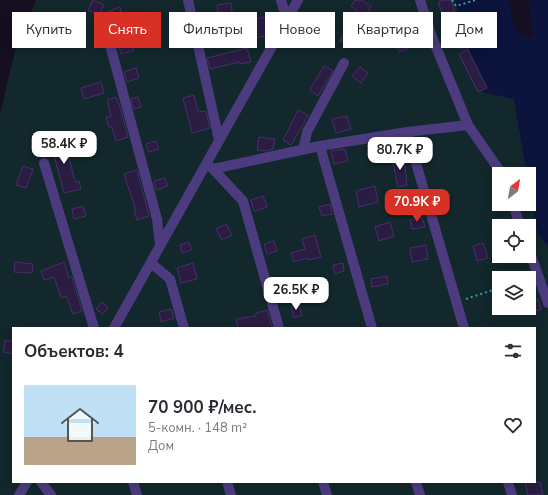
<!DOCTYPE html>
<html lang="ru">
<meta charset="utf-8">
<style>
:root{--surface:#fff;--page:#f7f7f7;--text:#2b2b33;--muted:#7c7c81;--line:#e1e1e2;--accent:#d93025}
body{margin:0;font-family:"Nunito Sans",sans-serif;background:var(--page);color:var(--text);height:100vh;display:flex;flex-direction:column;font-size:15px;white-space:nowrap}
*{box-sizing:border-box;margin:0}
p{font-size:13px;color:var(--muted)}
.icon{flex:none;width:22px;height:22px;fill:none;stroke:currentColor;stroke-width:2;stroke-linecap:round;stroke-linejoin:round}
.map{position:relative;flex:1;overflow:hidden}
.drawer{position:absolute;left:12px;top:327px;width:524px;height:156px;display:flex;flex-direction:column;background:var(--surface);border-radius:0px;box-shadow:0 2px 10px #0003}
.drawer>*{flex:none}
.banner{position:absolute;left:12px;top:12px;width:524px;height:36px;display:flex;gap:8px}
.needle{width:26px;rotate:31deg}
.controls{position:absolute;left:492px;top:167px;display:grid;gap:8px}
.controls a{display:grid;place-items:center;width:44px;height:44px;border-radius:0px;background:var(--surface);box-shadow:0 2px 10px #0003;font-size:20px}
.price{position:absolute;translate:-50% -34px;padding:0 9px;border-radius:8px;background:#fff;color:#222;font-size:13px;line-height:26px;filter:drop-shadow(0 1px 2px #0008)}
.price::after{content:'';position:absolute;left:50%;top:24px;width:12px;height:9px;margin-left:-6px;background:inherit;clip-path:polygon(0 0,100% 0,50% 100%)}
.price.selected{background:var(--accent);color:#fff}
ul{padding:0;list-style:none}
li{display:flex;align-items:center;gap:12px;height:100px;padding:0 12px}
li+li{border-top:1px solid var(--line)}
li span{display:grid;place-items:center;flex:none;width:112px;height:80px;border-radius:0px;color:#555}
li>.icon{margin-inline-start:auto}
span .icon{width:48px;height:48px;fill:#fffc;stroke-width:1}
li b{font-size:17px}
h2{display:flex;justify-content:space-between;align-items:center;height:48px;padding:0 12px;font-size:17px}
.tag{padding:0 14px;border-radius:0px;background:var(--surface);box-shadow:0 2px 10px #0003;font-size:14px;line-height:36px}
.tag.selected{background:var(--accent);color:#fff}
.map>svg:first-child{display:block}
.green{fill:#12282c;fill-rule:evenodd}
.water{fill:#0c143e}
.building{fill:#2b1c42;stroke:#482f6d}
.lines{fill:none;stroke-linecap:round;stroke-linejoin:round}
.path{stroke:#349eaf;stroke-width:2;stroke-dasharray:2 3;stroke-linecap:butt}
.minor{stroke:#4c3c7f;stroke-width:10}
</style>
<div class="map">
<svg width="548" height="495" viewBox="0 0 548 495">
<rect width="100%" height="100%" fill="#160f22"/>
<path class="green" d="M36,0H455L482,92L514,98L527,174H499V204H529V183L538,234L548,245V495H0V114L16,47ZM499,226H529V256H499ZM499,278H529V308H499ZM13,328H535V482H13Z"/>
<path class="water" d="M455,0H508L515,29L528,38L534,36L528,0H548V245L538,235L529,183V174H527L514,99L482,92Z"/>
<path class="building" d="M93,0L104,5L99,15L88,10Z
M355,0H362L371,7L369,9L377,26L339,42L357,11L351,6Z
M444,0H451L462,34L451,39L438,2Z
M231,3L233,18L219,20L217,5Z
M120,7L124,21L116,23L114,19H112L109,11Z
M265,17L269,35L256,38L252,20Z
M147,19L151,29L140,33L136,23Z
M301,32L311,38L305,48L295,42Z
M131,39L134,50L121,54L118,43Z
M403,39L407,49L399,52L395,42Z
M247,48L251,62L240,64L239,62L210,69L207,58Z
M468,50L487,88L478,92L459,54Z
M324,66L333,71L318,96L310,90Z
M360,67L368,73L361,83L352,76Z
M136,68L139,78L127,82L124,72Z
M101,82L104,93L84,99L81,88Z
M194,95L198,112L206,111L210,128L192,133L183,98Z
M116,97L118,103H119L128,137L116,141L112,127H109L106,117L111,116L107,100Z
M138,97L141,107L134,109L131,99Z
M298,110L308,115L304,121L305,122L304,123L291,145L283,140Z
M347,116L351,129L336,133L332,119Z
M64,137L75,182L79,181L81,189L64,193L54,155L51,156L47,141Z
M259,137L275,139L273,149L265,151L257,150Z
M156,141L159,149L149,152L146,144Z
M345,149L348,161L334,164L331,151Z
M404,156L407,185L398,187L392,158Z
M23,166L33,169L26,188L16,185Z
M137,170L149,216L137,220L134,211H136L124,174Z
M165,178L168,186L156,190L154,181Z
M375,186L378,202L359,207L356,191Z
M263,196L267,207L254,211L251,200Z
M330,204L332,214L322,216L319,207Z
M83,206L86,216L74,219L72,209Z
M422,217L425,227L412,229L410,220Z
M390,222L394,236L379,241L375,227Z
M226,224L232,235L222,240L216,229Z
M315,235L321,257L308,260V258L294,262L291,253L305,249L302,239Z
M274,241L277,251L267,254L264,244Z
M189,242L192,250L182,253L180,245Z
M483,243L488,258L477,261L473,246Z
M426,245L428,259L412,262L410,248Z
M15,262L33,264L32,273L14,272Z
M64,262L69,278L72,277L82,311L73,314L66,296L61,298L54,277L44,280L41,271Z
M193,263L197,279L181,283L177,268Z
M343,263L344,271L335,274L333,265Z
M387,276L388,284L372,287L371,279Z
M538,299L541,309L532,312L529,302Z
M102,302L108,308L103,314L96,309Z
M299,305L302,315L294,318L291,307Z
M171,309L174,318L161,322L159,312Z
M267,310L272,328H238L236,319L256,316V313Z
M5,340L13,342V354L3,352Z
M525,482H540L543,495H528Z"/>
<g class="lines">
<path class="path" d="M452,0L456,6L476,0
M466,299L499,288"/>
<path class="minor" d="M188,0L219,140
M281,0L287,20
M420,0L432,37L468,125L502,174
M106,30L157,219L160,245
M407,132L464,328
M320,146L372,328
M303,150L307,132L344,63
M44,163L94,328
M206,164L213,169L320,146L407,132L468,125
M213,169L243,201L279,328
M513,204L520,226
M529,250L548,303
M151,263L170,279L184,328
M114,328L298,0
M41,482L51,495
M133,482L137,495
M227,482L231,495
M323,482L327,495
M416,482L420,495
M508,482L512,495
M19,495L27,482"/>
</g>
</svg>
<div class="controls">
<a><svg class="needle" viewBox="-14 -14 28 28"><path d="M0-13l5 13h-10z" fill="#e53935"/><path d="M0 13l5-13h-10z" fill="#7c7c81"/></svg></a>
<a><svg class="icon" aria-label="locate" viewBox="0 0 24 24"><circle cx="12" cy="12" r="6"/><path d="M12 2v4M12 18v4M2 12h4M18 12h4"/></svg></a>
<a><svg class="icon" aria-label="layers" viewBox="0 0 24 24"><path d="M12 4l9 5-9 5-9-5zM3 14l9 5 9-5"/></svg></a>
</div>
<b class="price" style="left:64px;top:165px">58.4K ₽</b>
<b class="price" style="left:400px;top:171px">80.7K ₽</b>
<b class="price selected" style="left:417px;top:223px">70.9K ₽</b>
<b class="price" style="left:296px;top:311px">26.5K ₽</b>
<div class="banner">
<a class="tag">Купить</a>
<a class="tag selected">Снять</a>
<a class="tag">Фильтры</a>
<a class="tag">Новое</a>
<a class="tag">Квартира</a>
<a class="tag">Дом</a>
</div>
<section class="drawer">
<h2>Объектов: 4<svg class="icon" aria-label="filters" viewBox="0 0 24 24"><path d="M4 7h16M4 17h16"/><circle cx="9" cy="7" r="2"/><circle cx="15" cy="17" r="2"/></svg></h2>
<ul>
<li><span style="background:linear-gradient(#bfe0f5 65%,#b9a48a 0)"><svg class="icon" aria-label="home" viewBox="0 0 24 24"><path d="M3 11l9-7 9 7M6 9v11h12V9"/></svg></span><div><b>70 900 ₽/мес.</b><p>5-комн. · 148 m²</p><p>Дом</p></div><svg class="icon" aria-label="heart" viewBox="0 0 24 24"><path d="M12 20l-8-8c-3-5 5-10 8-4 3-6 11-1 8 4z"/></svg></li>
</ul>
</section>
</div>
